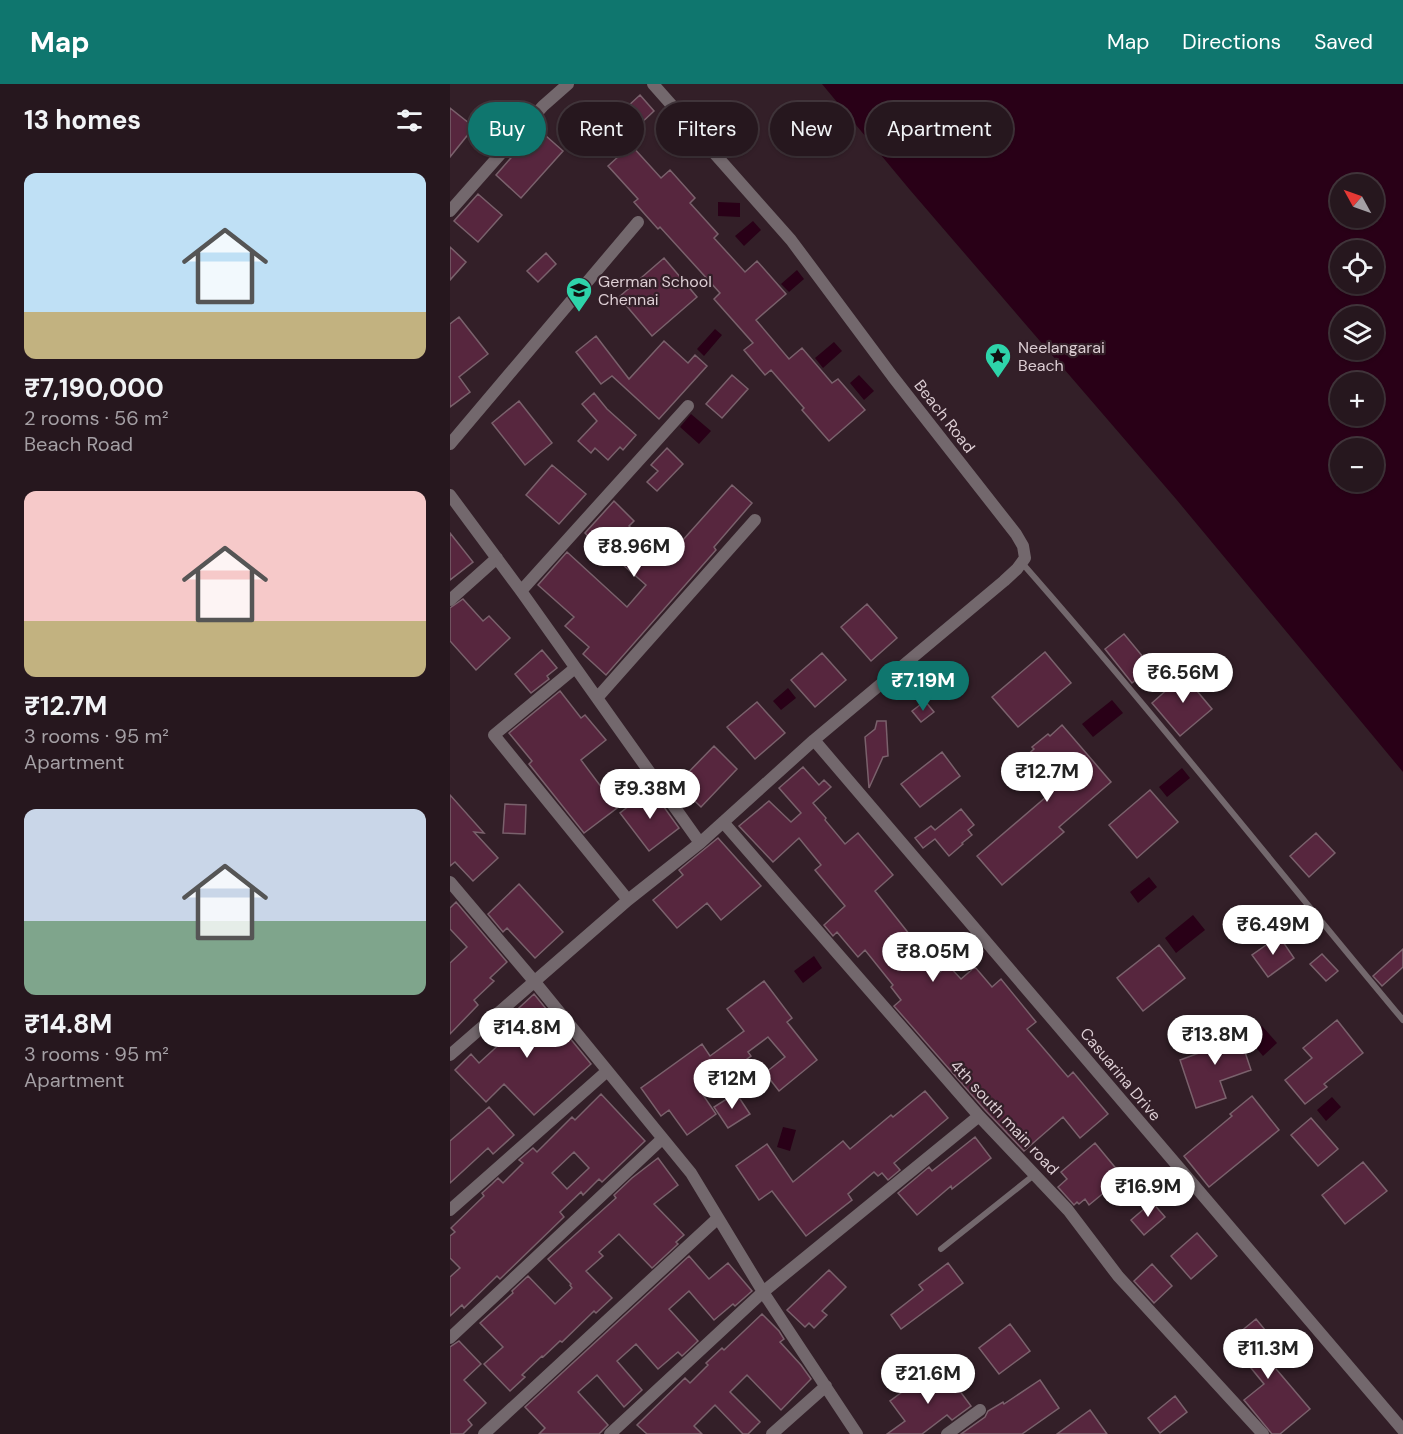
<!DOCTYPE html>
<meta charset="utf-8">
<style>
:root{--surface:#26171e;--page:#2e2027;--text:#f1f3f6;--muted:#a49fa4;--line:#42363c;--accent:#0f766e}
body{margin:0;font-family:"DM Sans",sans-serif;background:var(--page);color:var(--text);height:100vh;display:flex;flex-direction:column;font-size:22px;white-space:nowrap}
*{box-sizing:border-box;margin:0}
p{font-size:20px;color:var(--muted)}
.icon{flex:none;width:33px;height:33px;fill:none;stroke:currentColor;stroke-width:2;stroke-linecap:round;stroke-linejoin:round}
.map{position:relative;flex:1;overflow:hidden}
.drawer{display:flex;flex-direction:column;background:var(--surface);width:450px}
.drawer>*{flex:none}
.guide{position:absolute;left:18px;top:18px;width:570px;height:54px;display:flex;gap:12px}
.needle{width:39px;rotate:310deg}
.tools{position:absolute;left:880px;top:90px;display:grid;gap:12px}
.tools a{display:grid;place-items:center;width:54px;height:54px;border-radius:50%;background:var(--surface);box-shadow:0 2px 4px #0004,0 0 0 2px var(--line);font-size:30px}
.price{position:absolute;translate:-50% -51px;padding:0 14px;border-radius:21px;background:#fff;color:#222;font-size:20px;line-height:39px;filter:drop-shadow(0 2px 3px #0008)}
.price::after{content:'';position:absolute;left:50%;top:36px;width:18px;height:14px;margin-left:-9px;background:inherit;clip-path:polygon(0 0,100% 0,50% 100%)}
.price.active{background:var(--accent);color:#fff}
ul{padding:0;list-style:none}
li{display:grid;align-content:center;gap:12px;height:318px;padding:0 24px}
li span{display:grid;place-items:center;height:186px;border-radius:12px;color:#555}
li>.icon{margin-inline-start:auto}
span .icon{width:108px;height:108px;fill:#fffc;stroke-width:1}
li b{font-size:26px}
h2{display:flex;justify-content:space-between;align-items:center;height:72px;padding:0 24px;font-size:26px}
.pill{padding:0 21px;border-radius:27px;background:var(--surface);box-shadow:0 2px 4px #0004,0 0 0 2px var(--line);font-size:21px;line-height:54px}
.pill.active{background:var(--accent);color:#fff}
header{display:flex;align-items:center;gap:36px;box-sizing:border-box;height:84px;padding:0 30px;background:var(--accent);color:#fff}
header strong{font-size:28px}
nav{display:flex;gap:33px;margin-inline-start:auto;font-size:21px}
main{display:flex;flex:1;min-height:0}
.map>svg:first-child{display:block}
.water{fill:#290017;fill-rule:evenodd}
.building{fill:#57263e;stroke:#7a616c;stroke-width:1.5;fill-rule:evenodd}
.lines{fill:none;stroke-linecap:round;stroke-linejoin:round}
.service{stroke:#73686d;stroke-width:6}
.minor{stroke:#73686d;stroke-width:12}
.labels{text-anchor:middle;stroke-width:4.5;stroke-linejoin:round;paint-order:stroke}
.poi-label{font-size:16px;fill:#dccdd3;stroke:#331f28;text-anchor:start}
.street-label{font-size:16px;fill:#dccdd3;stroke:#331f28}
</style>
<header>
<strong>Map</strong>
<nav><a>Map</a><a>Directions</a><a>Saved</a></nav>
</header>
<main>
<section class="drawer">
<h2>13 homes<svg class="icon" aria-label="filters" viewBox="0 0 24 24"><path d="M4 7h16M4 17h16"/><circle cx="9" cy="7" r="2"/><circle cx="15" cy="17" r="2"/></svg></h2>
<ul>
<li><span style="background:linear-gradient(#bfe0f5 75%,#c2b280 0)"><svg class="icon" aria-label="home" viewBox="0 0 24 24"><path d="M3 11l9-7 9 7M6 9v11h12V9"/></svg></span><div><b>₹7,190,000</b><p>2 rooms · 56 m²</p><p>Beach Road</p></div></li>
<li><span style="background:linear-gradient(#f6c9c9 70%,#c2b280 0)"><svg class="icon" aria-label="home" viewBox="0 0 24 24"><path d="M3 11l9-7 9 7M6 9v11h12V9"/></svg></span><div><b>₹12.7M</b><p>3 rooms · 95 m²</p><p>Apartment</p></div></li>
<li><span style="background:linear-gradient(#c9d6e8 60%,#7fa58c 0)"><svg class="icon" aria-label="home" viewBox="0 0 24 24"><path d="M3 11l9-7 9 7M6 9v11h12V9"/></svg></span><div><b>₹14.8M</b><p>3 rooms · 95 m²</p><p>Apartment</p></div></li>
</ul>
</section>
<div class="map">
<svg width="953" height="1350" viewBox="0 0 953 1350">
<rect width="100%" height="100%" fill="#331f28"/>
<path class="water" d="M372,0H953V688L726,415L460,106ZM891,100H924V134H891ZM891,166H924V200H891ZM891,232H924V266H891ZM891,298H924V332H891ZM891,364H924V398H891Z
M268,118L290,119V133L268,132Z
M303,137L311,146L294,162L285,152Z
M347,186L354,195L339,208L331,200Z
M265,245L272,251L254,272L247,265Z
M384,258L392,267L373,284L365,274Z
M409,291L424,307L414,316L400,299Z
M241,330L261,347L249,360L230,343Z
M338,604L346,614L331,626L323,617Z
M662,616L673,629L643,653L632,640Z
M732,684L740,694L717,713L709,703Z
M699,793L707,803L688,819L680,808Z
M743,831L755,846L726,869L715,854Z
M364,872L372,884L353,899L344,887Z
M812,942L827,959L813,972L798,954Z
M882,1013L891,1023L876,1037L867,1026Z
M333,1043L346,1046L340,1067L327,1063Z"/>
<path class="building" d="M190,11L204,27L171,58L163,50L170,42L164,35Z
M0,24L24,43L0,73Z
M87,44L113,67L71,114L46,91Z
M181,61L211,94L220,86L245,114L240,119L268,150L264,154L295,188L307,177L336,210L306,236L339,275L352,264L382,299L388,295L415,326L379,357L352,326L354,324L321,286L315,291L294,266L303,259L264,215L270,209L210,143L208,145L184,118L188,115L158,82Z
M28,110L52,131L28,158L4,137Z
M0,163L16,178L0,196Z
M96,169L106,180L88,198L77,187Z
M214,174L247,213L202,252L169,213Z
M9,233L38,270L9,293L20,308L0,323V240Z
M146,252L179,295L214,257L238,279L245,271L257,282L209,335L162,292L151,300L126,268Z
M282,291L298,305L272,334L256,320Z
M144,309L157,325L186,351L173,366L170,363L158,376L145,364L141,369L128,357L147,337L132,320Z
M69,317L102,359L75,381L42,339Z
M217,364L233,380L207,407L197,398L208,387L201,381Z
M102,381L136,410L109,440L76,411Z
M282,401L302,419L264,463L266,466L156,591L133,570L139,563L115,542L124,533L88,501L117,468L177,523L196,501L155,465L153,467L135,449L164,417L184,437L179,442L216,475Z
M0,449L23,478L0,496Z
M13,515L33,537L39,532L60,554L26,586L0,557V524Z
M417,520L447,554L421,577L391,543Z
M674,550L693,573L694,571L703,582L682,599L655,565Z
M92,566L107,584L97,592L99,595L81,609L65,590Z
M595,568L621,599L568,643L542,613Z
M372,569L396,596L365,623L341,596Z
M739,586L753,602L747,607L762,625L730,652L702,619Z
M110,607L131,634L135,631L156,656L131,676L167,724L134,749L79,680L82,677L59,649Z
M475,617L484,628L471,638L462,627Z
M307,618L335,649L305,675L277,643Z
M427,637H436L438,672L433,673L419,704L415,653L425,645Z
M612,641L661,698L609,743L614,748L552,801L527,772L603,707L574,674L584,665L582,663L598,650L600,652Z
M264,662L287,685L251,723L227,700Z
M492,668L510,692L470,723L451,700Z
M353,683L369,701L374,696L381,703L363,719L376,734L375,736L395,760L408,749L443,791L425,807L483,880L490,888L498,881L511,895L525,883L542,903L551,895L586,938L577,945L618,993L623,988L658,1030L630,1054L613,1033L574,1067L535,1026L444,922L451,916L441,903L443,901L415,866L408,873L387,848L383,852L374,841L395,822L365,786L371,781L349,754L323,778L289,742L319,717L341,738L351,729L329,704Z
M201,705L229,744L199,767L170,729Z
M700,706L728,738L687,774L659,741Z
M0,711L34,749L24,748L48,774L23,797L5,778L0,782Z
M55,720L76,721L75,750L53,749Z
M511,725L524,741L518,746L522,751L512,759L513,760L499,772L485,755L473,764L465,754L481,742L485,746Z
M866,749L885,769L859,793L840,772Z
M268,754L311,802L271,836L257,819L227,844L203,816L233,791L229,786Z
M69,800L113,848L85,874L57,844L53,848L38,830Z
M6,818L57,878L40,894L44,897L24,916L28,921L0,950V879L17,863L0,845V824Z
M829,852L844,874L818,893L802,871Z
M709,861L735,894L693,927L667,894Z
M953,865V883L932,902L923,892Z
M872,870L888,887L876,897L860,880Z
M314,897L342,934L337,938L367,976L329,1007L315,989L335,973L318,953L298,968L301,972L289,981L287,978L249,1005L266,1030L237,1051L219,1026L211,1032L191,1004L252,960L260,972L294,947L277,925Z
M84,910L141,980L84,1031L54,1000L36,1018L5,986L21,970L29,979L54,956L45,946Z
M887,936L913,969L874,1000L877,1003L855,1020L835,996L862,974L853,964Z
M786,941L801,986L770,997L776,1014L746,1024L730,976L760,965L755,952Z
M475,1007L498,1034L444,1079L450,1086L438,1096L432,1089L428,1092L424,1088L398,1110L402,1116L356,1152L322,1107L309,1116L286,1082L317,1060L343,1098L393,1057L400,1065L441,1031L443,1033Z
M286,1009L300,1030L278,1044L264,1023Z
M151,1010L195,1057L152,1098L149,1095L133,1111L131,1108L110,1128L114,1133L50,1195L47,1192L14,1224L12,1221L0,1232V1193L10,1184L0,1174V1152L5,1148L1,1144L34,1112L32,1109L42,1100L48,1094L53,1099L73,1079L69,1076L83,1064L87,1068L122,1033L125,1036ZM124,1068L139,1084L117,1105L102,1089Z
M802,1012L829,1046L759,1103L734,1072L782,1032L780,1030Z
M39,1023L64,1051L43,1070L38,1064L0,1099V1057Z
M861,1034L888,1065L868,1082L841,1051Z
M525,1053L541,1074L502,1105L501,1102L467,1131L448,1109L479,1083L482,1087Z
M645,1059L673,1093L639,1121L635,1115L629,1120L627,1118L624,1121L608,1103L617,1095L611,1088Z
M208,1074L228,1101L204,1120L234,1151L226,1158L228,1160L202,1184L169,1150L149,1168L153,1172L136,1187L162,1214L146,1229L144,1227L112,1258L110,1257L93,1273L92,1272L72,1291L75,1293L60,1307L34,1280L53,1263L30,1239L63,1209L62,1207L78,1192L105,1220L122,1204L120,1201L121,1200L98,1175L166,1114L164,1111L182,1094Z
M913,1078L937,1107L895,1140L872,1111Z
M702,1118L715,1133L694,1151L681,1136Z
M747,1149L767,1172L741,1195L721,1172Z
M239,1172L259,1195L278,1179L302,1207L285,1222L283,1220L264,1236L239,1207L219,1225L248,1257L232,1272L228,1268L208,1285L186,1260L167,1277L192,1306L174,1323L147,1291L128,1308L158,1341L149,1350H89L95,1344L75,1323Z
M498,1179L513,1199L451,1245L441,1231L473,1206L469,1201Z
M702,1180L722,1202L704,1219L684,1197Z
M379,1186L396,1203L372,1227L377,1231L364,1244L359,1239L355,1243L337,1226Z
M312,1230L329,1247L334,1255L330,1258L351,1281L361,1295L331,1326L297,1291L280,1308L310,1338L298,1350H293L265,1321L244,1342L252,1350H197L187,1341L235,1294L240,1299L258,1281L256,1279L272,1264L274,1266Z
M806,1235L834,1269L821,1279L860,1325L830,1350H822L794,1316L814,1300L779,1257Z
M560,1240L580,1267L549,1290L529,1264Z
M9,1257L31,1280L14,1296L36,1319L18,1336L22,1341L13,1350H0V1263Z
M495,1287L521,1322L502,1336L497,1331L472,1350H437L455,1337L440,1317L467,1297L473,1304Z
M590,1296L609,1324L572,1350H511L535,1333L538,1327L553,1318L554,1320Z
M725,1312L737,1328L710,1349L698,1334Z
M640,1326L657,1350H607Z"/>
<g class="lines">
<path class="service" d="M572,479C703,628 826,784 953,936
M491,1165L584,1091"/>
<path class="minor" d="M0,127L93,22L118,0
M0,360L188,138
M0,411L71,507L250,759
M71,507L238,322
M0,516L47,474
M125,584L44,651L178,816
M147,614L305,436
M364,656L953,1346
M273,738L529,1032L618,1126L668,1192L813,1350
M0,798L84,897L241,1089L313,1208L407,1350
M0,971L178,816L250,759L364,656L554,497L567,485L575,474L573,462L566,450L443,293L341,156L203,0
M0,1126L156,988
M0,1254L212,1055
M34,1350L268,1134
M160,1350L313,1208L529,1032
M322,1350L376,1302
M497,1350L530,1326"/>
</g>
<defs>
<g id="school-pin" transform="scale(1.35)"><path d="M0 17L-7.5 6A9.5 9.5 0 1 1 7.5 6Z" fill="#2ed4aa" stroke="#331f28"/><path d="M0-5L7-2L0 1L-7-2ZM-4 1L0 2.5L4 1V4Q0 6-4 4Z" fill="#111"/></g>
<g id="sight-pin" transform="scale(1.35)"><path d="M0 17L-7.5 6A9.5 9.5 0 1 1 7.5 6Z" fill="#2ed4aa" stroke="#331f28"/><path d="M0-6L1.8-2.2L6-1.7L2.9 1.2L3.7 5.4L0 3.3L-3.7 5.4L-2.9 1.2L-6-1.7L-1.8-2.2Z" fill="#111"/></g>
</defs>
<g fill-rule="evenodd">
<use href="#school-pin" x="129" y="206"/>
<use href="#sight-pin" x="548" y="272"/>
</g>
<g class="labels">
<g class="poi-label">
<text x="148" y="203">German School<tspan x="148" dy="18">Chennai</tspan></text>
<text x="568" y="269">Neelangarai<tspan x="568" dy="18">Beach</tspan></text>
</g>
<g class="street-label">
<text transform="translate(495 332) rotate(52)" y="6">Beach Road</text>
<text transform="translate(671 990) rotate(50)" y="6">Casuarina Drive</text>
<text transform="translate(555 1033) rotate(47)" y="6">4th south main road</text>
</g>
</g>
</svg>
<div class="tools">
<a><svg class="needle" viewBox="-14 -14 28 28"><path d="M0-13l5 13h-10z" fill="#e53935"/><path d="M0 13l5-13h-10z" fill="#a49fa4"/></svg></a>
<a><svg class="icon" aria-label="locate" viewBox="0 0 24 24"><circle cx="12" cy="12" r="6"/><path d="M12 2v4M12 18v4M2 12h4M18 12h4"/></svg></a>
<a><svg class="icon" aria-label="layers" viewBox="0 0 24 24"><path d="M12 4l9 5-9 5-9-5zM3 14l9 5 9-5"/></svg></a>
<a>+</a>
<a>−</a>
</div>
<b class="price" style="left:184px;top:494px">₹8.96M</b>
<b class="price" style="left:733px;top:620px">₹6.56M</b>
<b class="price active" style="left:473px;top:628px">₹7.19M</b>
<b class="price" style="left:597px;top:719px">₹12.7M</b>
<b class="price" style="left:200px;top:736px">₹9.38M</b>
<b class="price" style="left:823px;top:872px">₹6.49M</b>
<b class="price" style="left:483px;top:899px">₹8.05M</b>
<b class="price" style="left:77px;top:975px">₹14.8M</b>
<b class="price" style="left:765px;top:982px">₹13.8M</b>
<b class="price" style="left:282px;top:1026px">₹12M</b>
<b class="price" style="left:698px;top:1134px">₹16.9M</b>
<b class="price" style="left:818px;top:1296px">₹11.3M</b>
<b class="price" style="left:478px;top:1321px">₹21.6M</b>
<div class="guide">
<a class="pill active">Buy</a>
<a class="pill">Rent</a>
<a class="pill">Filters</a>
<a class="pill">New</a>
<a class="pill">Apartment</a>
</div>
</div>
</main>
